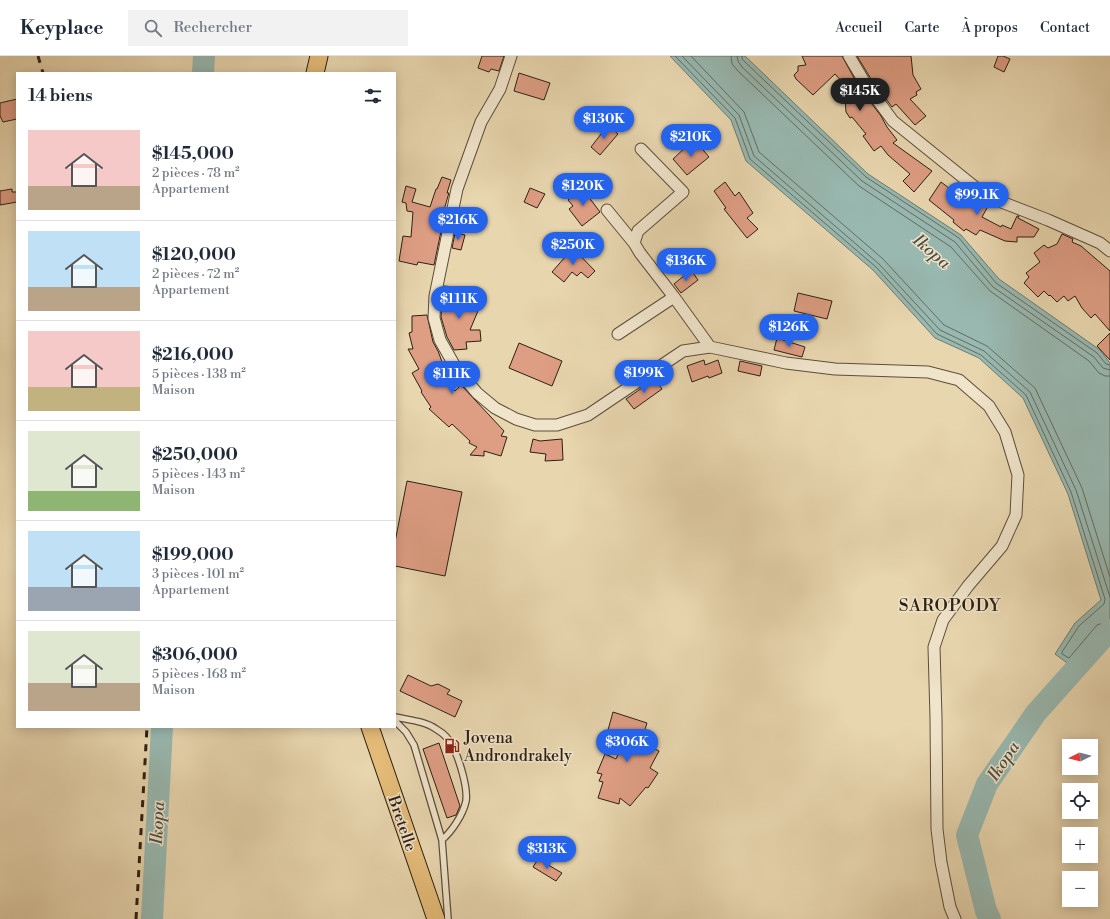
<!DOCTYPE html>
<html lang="fr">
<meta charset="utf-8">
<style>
:root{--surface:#fff;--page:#f2f2f3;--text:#1f2937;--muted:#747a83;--line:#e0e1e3;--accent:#2563eb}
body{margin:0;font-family:"Libre Bodoni",serif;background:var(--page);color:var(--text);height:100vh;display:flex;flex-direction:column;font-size:15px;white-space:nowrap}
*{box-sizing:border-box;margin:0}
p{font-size:13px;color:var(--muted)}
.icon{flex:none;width:22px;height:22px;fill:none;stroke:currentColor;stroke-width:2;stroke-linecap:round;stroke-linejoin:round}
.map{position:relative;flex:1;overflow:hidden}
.sheet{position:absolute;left:16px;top:16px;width:380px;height:656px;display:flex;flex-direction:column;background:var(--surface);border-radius:0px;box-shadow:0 2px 10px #0003}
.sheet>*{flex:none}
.needle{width:26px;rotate:264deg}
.fabs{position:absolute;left:1062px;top:683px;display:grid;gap:8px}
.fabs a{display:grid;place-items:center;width:36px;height:36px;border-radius:0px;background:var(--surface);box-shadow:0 2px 10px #0003;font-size:20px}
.price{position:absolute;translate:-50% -34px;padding:0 9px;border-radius:14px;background:var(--accent);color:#fff;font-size:13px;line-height:26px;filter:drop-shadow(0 1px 2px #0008)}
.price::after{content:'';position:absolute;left:50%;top:24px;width:12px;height:9px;margin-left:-6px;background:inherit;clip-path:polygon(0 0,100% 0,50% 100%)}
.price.selected{background:#222;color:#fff}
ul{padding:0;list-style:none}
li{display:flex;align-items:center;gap:12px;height:100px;padding:0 12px}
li+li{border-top:1px solid var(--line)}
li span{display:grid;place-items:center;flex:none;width:112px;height:80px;border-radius:0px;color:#555}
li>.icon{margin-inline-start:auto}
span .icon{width:48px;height:48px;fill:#fffc;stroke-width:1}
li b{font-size:17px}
h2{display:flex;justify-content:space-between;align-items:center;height:48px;padding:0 12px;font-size:17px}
header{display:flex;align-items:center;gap:24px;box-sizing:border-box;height:56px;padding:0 20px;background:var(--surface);border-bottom:1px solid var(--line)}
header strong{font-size:19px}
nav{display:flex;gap:22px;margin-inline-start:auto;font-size:14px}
.search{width:280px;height:36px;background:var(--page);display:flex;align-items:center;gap:10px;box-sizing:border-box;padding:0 14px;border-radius:0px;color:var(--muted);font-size:15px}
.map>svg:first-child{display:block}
.water{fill:#98b8b0;stroke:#6d7b71}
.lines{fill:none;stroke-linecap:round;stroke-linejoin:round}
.shore{stroke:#626c62;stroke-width:1}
.river{stroke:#98b8b0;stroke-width:22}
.building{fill:#de9e84;stroke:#2d2013}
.service-casing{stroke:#5c4e3a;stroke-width:8}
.minor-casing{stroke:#5c4e3a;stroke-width:13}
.primary-casing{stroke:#2d2013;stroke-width:19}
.service{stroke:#f0e4cb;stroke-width:5.5}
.minor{stroke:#f0e4cb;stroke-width:11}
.primary{stroke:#e4bb78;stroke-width:17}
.rail{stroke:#2d2013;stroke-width:3;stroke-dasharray:7 7;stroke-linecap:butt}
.labels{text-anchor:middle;stroke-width:3;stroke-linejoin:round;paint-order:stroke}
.poi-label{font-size:16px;fill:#2d2013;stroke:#f0e4cb;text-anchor:start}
.street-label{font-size:16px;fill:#2d2013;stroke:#f0e4cb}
.water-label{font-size:17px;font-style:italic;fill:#4d4e42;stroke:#f0e4cb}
.neighbourhood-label{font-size:17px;letter-spacing:1px;fill:#2d2013;stroke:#f0e4cb}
</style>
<header>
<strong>Keyplace</strong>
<div class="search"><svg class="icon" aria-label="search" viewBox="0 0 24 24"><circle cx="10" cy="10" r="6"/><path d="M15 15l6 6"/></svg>Rechercher</div>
<nav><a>Accueil</a><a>Carte</a><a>À propos</a><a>Contact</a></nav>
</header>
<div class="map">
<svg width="1110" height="863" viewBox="0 0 1110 863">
<rect width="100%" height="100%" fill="#e8d6af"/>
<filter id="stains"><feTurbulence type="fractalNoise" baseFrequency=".005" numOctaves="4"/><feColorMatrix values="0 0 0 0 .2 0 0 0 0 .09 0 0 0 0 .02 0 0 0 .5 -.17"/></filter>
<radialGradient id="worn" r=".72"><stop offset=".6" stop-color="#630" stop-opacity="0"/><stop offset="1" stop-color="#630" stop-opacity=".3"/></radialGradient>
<path class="water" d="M670,0H745L868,118L961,179L999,223L1100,294L1110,307V574L1099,572L1070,609L1055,598L1075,567L1101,544L1068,438L1023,342L979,302L935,282L873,214L746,105L731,64Z"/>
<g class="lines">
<path class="shore" d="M675,0L735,62L750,103L876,211L937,278L981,299L1026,339L1071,436L1105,543L1104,548L1079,570L1062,596V598L1069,602L1097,569L1100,568L1110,570
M682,0L739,59L754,100L879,208L940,274L984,295L1030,336L1076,434L1110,541
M691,0L744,56L759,96L883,203L944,269L987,290L1035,332L1082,432L1110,521
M731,0L732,8L738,15L859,130L951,191L990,235L1089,305L1099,317L1105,320H1110
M737,0L738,5L742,11L862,125L955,186L993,231L1094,301L1103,312L1110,314
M742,0V3L746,7L866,121L959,182L996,227L1097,297L1106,308L1110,309"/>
<path class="river" d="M203,17L204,0
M152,863L162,671
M990,863L986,855L967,779L987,728L1036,657L1110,574"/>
</g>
<path class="building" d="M482,0H504L499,15L491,13L489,16L478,12Z
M802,0H842L859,31L881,60L887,71L897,84L893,87L932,115L914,136L903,125L910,118L888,99L881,90L874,95L863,80L866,78L852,61L850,62L846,56L845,42L851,36L835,18L813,39L796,23L794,19L798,15V10L806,9Z
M857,0H911L913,19L921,33L916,36L917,39L910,43L926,60L915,69L896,48L892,51L871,23Z
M998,0H1003L1010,3L1004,16L994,11Z
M519,17L550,27L544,44L514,35Z
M17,43V63L3,66L0,60V47Z
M608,69L618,78L600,99L591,91Z
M689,88L695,93L699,89L709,101L687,119L673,103Z
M442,121L451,124L447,137H449L448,140L442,161H444L434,209L418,206L417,209L399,205L403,180L411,181L413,156L407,155L406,147L402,146L406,130L416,133L412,146L430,151L436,133H437Z
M725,126L735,140L739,136L753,157L747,162L758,173L747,182L724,153L726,152L714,135Z
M941,126L953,135L968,142L970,138L978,143L977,146L987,152L982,161L1001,171L1002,169L1011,173L1017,160H1019L1018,162L1039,173L1034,181H1017V186L1005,185L980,174L976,179L966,173L964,175L953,166L954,164L929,144Z
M530,132L545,138L537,152L524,146Z
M582,132L600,156L582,170L569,153L573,150L568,144Z
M12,133V136H17V146L0,149V135Z
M455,177L465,179L461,194L452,192Z
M1062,178L1073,183L1072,186L1081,190L1110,215V275L1095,258L1091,262L1082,252L1075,240L1068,245L1064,240L1057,246L1050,239L1049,240L1044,235L1038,241L1024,227L1029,221L1026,217L1040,206L1034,197L1044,189L1048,192L1057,188Z
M573,192L595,215L588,222L581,216L577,220L572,216L564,226L552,216Z
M691,214L698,224L681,237L674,228Z
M444,230L455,231L454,241L480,250L470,274H480L481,285L466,286L467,293L454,294L447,281L441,261L442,241Z
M798,237L832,245L827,263L794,255Z
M427,259L433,286L438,295L444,311L438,314L455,335L461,329L504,375L501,380L507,381L501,400L484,395V400L470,399L477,391L469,387L470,385L452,368L449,371L429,353L431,351L421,336L422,335L412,317L419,313L408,293H413L409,277L412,276V260Z
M1110,277V304L1097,290Z
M777,282L805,291L802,301L774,294Z
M519,287L562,305L552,330L509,312Z
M704,304L705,309L718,304L722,317L709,322L708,320L692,326L687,310Z
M740,305L762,310L760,320L738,315Z
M655,323L662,333L634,353L626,343Z
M533,383L540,385L562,383L563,404L545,405L546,398L530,396Z
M407,425L462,436L445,520L395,510V486Z
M408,619L431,630L438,628L450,634L447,638L462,645L455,661L400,635Z
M613,656L647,667L641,686L659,695L650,712L658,717L648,732L646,731L630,750L620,742L619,748L598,742L603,726L599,725L602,718L597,717L605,698L616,703L626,680L608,674Z
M439,687L460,750L456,759L447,762L423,693Z
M538,803L562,817L556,825L533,811Z"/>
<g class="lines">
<g class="service-casing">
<path id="service" d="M395,661C409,664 425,665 436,673C443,677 450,684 453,691C459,703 468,731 466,745C463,759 452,775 442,784L448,863
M395,665L406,676L414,689L442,784"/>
</g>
<g class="minor-casing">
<path id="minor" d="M511,0L500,33L481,66L457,133L435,240L434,262L440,284L456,312L477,337L495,352L516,363L535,369H557L588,359L683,295L710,291L786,307L835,313L928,316L959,324L989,350L1005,376L1018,419L1016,459L1002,490L968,530L943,564L934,591L936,662L937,773L941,806L950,851L955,863
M849,0L865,27L893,65L986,140L1048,164L1100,187L1110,195
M641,93L683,136L638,175L634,187L640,197L674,241L710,291
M607,154L634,187
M618,278L674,241"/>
</g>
<g class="primary-casing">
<path id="primary" d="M315,17L319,0
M370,671L436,863"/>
</g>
<use href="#service" class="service"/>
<use href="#minor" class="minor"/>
<use href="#primary" class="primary"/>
<path class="rail" d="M38,0L43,17
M136,863L147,671"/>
</g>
<defs>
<g id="fuel-bare" transform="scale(1.2)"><path d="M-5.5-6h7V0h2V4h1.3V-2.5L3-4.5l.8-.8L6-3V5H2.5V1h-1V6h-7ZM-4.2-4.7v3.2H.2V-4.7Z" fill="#8f2418" stroke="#f0e4cb" stroke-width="2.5" paint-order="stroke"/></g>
</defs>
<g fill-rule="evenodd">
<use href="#fuel-bare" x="452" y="690"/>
</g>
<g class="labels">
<g class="poi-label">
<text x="464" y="687">Jovena<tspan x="464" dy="18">Androndrakely</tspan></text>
</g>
<g class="street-label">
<text transform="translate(403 767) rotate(71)" y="6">Bretelle</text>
</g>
<g class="water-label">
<text transform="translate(932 195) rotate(41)" y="6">Ikopa</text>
<text transform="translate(1003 705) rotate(-56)" y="6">Ikopa</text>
<text transform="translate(157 767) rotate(-87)" y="6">Ikopa</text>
</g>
<g class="neighbourhood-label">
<text x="950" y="555">SAROPODY</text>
</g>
</g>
<rect width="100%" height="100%" filter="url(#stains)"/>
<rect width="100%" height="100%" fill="url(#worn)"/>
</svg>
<div class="fabs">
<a><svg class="needle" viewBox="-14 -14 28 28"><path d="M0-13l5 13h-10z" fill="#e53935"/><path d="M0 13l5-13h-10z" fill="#747a83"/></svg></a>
<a><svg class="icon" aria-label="locate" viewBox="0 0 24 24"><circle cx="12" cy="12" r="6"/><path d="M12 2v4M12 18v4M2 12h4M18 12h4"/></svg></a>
<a>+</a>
<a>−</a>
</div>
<b class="price selected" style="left:860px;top:56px">$145K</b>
<b class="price" style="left:604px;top:84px">$130K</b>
<b class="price" style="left:691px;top:102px">$210K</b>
<b class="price" style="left:583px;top:151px">$120K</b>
<b class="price" style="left:977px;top:160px">$99.1K</b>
<b class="price" style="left:458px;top:185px">$216K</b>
<b class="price" style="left:573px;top:210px">$250K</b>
<b class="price" style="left:686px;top:226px">$136K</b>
<b class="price" style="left:459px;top:264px">$111K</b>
<b class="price" style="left:789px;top:292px">$126K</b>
<b class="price" style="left:644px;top:338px">$199K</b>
<b class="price" style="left:452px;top:339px">$111K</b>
<b class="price" style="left:627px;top:707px">$306K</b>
<b class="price" style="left:547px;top:814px">$313K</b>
<section class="sheet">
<h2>14 biens<svg class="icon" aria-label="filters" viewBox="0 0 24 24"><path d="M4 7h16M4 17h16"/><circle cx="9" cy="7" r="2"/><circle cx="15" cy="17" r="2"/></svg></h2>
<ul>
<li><span style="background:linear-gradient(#f6c9c9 70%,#b9a48a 0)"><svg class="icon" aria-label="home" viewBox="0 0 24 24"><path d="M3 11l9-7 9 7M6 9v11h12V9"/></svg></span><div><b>$145,000</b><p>2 pièces · 78 m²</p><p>Appartement</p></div></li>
<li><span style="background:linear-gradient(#bfe0f5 70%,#b9a48a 0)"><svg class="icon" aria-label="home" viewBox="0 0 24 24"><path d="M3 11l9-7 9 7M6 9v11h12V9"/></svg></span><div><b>$120,000</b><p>2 pièces · 72 m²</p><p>Appartement</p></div></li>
<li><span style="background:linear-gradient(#f6c9c9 70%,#c2b280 0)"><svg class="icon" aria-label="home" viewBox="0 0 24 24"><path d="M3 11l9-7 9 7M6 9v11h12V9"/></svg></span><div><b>$216,000</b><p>5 pièces · 138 m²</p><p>Maison</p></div></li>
<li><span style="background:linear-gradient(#dfe7d0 75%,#8fb573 0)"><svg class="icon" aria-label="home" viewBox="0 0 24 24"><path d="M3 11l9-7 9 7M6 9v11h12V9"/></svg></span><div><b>$250,000</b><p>5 pièces · 143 m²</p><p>Maison</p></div></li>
<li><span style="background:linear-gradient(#bfe0f5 70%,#9aa5b1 0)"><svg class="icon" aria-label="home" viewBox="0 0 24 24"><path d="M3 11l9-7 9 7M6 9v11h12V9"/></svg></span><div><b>$199,000</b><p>3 pièces · 101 m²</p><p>Appartement</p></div></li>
<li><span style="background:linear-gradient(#dfe7d0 65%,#b9a48a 0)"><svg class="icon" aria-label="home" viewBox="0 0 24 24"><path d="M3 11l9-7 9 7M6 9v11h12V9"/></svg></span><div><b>$306,000</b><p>5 pièces · 168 m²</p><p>Maison</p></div></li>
</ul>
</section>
</div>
